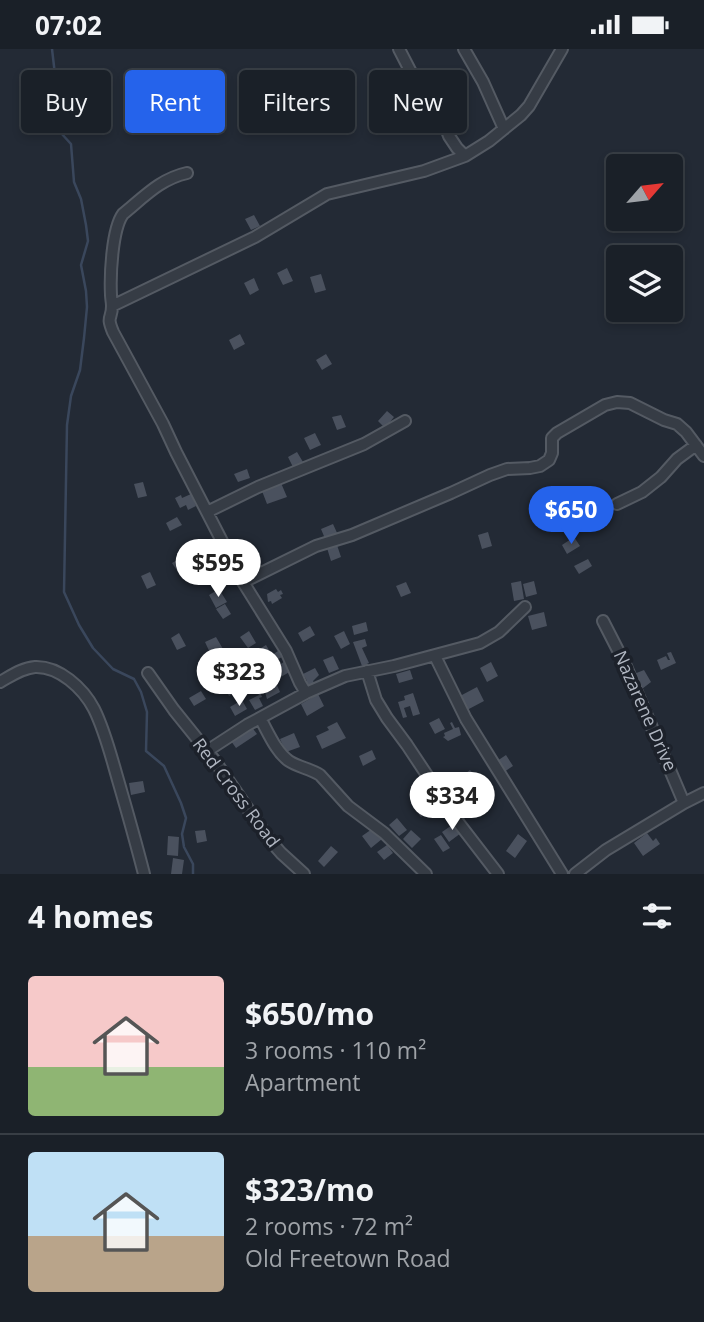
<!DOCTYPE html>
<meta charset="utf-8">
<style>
:root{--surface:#1a2028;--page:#272d34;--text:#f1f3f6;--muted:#9fa3a8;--line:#383e45;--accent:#2563eb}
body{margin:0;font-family:"Open Sans",sans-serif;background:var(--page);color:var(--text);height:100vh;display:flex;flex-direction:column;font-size:26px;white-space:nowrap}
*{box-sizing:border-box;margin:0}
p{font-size:23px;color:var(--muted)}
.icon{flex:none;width:38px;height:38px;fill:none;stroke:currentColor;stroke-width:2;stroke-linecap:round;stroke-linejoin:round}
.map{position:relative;height:825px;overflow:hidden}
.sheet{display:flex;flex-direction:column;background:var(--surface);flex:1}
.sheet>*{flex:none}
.hud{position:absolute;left:21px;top:21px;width:663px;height:63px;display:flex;gap:14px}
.needle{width:46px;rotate:62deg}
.tools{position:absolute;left:606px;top:105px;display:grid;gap:14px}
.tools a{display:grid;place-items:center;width:77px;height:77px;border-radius:7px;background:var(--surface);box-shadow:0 4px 10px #0003,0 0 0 2px var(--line);font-size:35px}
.price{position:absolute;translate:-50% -60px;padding:0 16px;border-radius:24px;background:#fff;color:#222;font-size:23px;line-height:46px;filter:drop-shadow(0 2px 4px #0008)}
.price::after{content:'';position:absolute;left:50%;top:42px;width:21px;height:16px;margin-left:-10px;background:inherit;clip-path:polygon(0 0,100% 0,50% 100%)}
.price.active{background:var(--accent);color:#fff}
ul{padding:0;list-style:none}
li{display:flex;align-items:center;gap:21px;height:175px;padding:0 28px}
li+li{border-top:2px solid var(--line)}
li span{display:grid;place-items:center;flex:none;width:196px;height:140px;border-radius:7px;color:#555}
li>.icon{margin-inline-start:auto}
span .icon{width:84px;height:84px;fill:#fffc;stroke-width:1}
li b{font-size:30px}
h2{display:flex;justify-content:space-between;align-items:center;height:84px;padding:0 28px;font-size:30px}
.pill{padding:0 24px;border-radius:7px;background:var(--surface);box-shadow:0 4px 10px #0003,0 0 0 2px var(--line);font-size:24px;line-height:63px}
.pill.active{background:var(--accent);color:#fff}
.status{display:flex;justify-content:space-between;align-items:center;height:49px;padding:0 35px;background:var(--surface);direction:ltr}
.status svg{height:19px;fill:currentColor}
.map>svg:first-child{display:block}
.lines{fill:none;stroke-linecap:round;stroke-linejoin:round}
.stream{stroke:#3a475c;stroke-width:2.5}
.building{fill:#4a515e}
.minor-casing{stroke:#545a63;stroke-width:14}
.minor{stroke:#363c45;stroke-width:10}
.labels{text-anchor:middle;stroke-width:7;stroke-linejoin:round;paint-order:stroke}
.street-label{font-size:18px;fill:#b1b7c2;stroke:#1c212a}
</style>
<div class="status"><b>07:02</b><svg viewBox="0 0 49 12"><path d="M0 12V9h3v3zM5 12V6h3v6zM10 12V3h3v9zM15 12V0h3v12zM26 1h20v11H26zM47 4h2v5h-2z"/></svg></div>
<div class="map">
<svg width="704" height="825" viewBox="0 0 704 825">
<rect width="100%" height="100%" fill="#232a35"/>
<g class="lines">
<path class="stream" d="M52,0L56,34L65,49L57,73L61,84L71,95L74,133L81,150L86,176L88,192L81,216L86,242L87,258L84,289L80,321L71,347L67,376L64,543L79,576L93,599L113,620L134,630L141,643L147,663L146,702L164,717L181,754L186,769L182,785L184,798L193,815V825"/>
</g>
<path class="building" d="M254,166L260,177L251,181L245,170Z
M287,219L293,232L283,236L277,224Z
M321,225L326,241L315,244L310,228Z
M254,229L259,241L250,246L244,234Z
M240,285L245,295L234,301L229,291Z
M326,305L332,315L322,321L316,311Z
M387,362L394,368L385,379L378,372Z
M341,366L346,378L337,381L332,368Z
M315,384L321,396L310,401L304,389Z
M297,403L303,413L293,418L288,408Z
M247,420L250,429L238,433L234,425Z
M143,433L147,447L138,449L134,435Z
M281,434L287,448L267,455L262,442Z
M191,445L196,457L188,461L186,456L180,459L175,449L181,446L182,449Z
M177,468L182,476L170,482L166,474Z
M333,475L338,486L326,492L321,480Z
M488,483L492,497L482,500L478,486Z
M574,488L580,497L567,505L562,496Z
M337,496L341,508L331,512L327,499Z
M183,508L188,517L178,523L172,514Z
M588,510L592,517L579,525L574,517Z
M150,523L156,536L147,540L141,527Z
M521,532L524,550L514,552L511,534Z
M534,532L537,545L526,548L523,535Z
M406,533L411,544L401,548L396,537Z
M219,540L227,553L216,559L209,546Z
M276,540L278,543L281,541L283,545L280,546L282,549L272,555L271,552L268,553L267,545Z
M225,555L231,565L223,570L216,560Z
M544,563L547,577L532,581L528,567Z
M366,573L368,582L354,586L352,577Z
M310,577L315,586L303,593L298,584Z
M249,582L256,594L248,599L240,588Z
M344,582L350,595L341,600L334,587Z
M179,584L186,597L177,601L171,589Z
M216,588L223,600L211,606L205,593Z
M365,590L367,597L362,599L369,614L362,617L353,593Z
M266,596L272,606L278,602L282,608L271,614L261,599Z
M671,603L676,614L661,621L657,611L666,607L668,611H670L667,604Z
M333,607L339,620L329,624L323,611Z
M287,611L293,621L279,629L273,620Z
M491,613L498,627L487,633L480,619Z
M315,619L319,626L313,632L315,635L308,639L305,633L307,632L303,625Z
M224,621L235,644L229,647L217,624Z
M410,621L413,630L399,634L396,625Z
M644,621L651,633L642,640L634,625Z
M251,622L257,636L248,640L241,626Z
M276,634L280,643L267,650L264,640Z
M477,638L484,652L467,661L460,647Z
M259,640L262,648L259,649L263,657L255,661L249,651L259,646L257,641Z
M201,642L206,650L194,657L189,649Z
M413,644L420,665L413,667L410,657L404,659L407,668L403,669L398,653L405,651L404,647Z
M318,645L324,657L307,667L301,655Z
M242,651L247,660L235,667L230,658Z
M439,669L445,680L435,685L429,674Z
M337,673L346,689L322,700L316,687L329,681L327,678Z
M452,673L455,679L459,678L461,686L448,692L443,688L445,687L444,684L453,680L450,674Z
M251,677L257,685L236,699L231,692Z
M294,684L300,698L286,703L280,690Z
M372,701L376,710L363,717L359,707Z
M506,706L513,717L504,723L497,712Z
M470,721L480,733L471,740L462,727Z
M143,732L145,743L131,746L129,734Z
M485,732L490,742L480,750L473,740Z
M432,744L439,753L421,768L414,759Z
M464,751L470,761L463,766L465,769L463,771L461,767L458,769L452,759Z
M397,769L407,781L399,787L389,776Z
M455,774L461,784L449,793L442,783Z
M372,780L382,790L371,799L362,787Z
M205,781L207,792L197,794L195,782Z
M411,781L421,790L412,799L403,790Z
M647,784L653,792L656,789L660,795L643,807L634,794Z
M518,785L527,792L515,809L506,802Z
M441,786L450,799L443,803L434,790Z
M168,787L179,788L178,807L167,806Z
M387,796L393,804L384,811L377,803Z
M331,797L338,803L324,818L318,812Z
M173,809L184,811L182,825H171Z"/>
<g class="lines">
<g class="minor-casing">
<path id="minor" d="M399,0L415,31L436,54L449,87L457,99L465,107
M464,0L483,33L504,80
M187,124C160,130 144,148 123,165C112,180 110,226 111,246C111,249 112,253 112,257C112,271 106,266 113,283L163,375L176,403L243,533L286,602L300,634L306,644
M112,257L255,188L327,145L424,122L465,107L489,92L521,66L529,57L562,0
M617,455L642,443L661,428L677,410L696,396
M207,463L258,438L364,395L405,372
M243,533L316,497L352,486L451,444L490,426L507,420L530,419L540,417L549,411L552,404V389L557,384L605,356L617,353L630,354L664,371L677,375L686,383L704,407
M603,572L625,615L684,754
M435,607L466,670L562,825
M367,622L376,651L387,669L407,696L458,773L498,825
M148,624L174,661L215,712L268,789L281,804L304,825
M0,633C11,627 22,619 35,618C59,617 83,639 94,660C105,682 111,707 118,731C127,762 136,794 144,825
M260,669C268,683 276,703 289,712C298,718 311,720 320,726L348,757L384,784L426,825
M207,702L247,676L306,644L345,627L394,617L480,594L499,583L525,558
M575,825L606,801L684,754L704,744"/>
</g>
<use href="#minor" class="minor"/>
</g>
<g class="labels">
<g class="street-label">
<text transform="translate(645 662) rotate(66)" y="6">Nazarene Drive</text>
<text transform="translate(236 744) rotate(53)" y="6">Red Cross Road</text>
</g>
</g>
</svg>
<div class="tools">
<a><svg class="needle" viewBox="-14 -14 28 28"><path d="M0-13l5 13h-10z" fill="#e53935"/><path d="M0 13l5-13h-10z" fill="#9fa3a8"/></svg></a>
<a><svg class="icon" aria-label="layers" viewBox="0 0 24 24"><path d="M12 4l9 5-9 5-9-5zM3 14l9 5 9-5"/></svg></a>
</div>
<b class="price active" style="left:571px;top:497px">$650</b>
<b class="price" style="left:218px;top:550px">$595</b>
<b class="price" style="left:239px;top:659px">$323</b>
<b class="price" style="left:452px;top:783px">$334</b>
<div class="hud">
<a class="pill">Buy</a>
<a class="pill active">Rent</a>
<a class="pill">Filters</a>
<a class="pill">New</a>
</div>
</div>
<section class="sheet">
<h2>4 homes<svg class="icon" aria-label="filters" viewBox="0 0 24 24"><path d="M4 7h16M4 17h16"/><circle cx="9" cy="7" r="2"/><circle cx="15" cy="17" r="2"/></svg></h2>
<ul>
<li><span style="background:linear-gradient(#f6c9c9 65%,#8fb573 0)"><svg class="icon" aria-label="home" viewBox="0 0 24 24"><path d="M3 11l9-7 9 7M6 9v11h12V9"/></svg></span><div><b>$650/mo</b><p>3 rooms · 110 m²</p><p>Apartment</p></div></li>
<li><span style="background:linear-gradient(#bfe0f5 60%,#b9a48a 0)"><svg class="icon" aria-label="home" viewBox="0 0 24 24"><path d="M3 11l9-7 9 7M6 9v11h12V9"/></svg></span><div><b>$323/mo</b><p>2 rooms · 72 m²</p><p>Old Freetown Road</p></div></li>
</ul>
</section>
